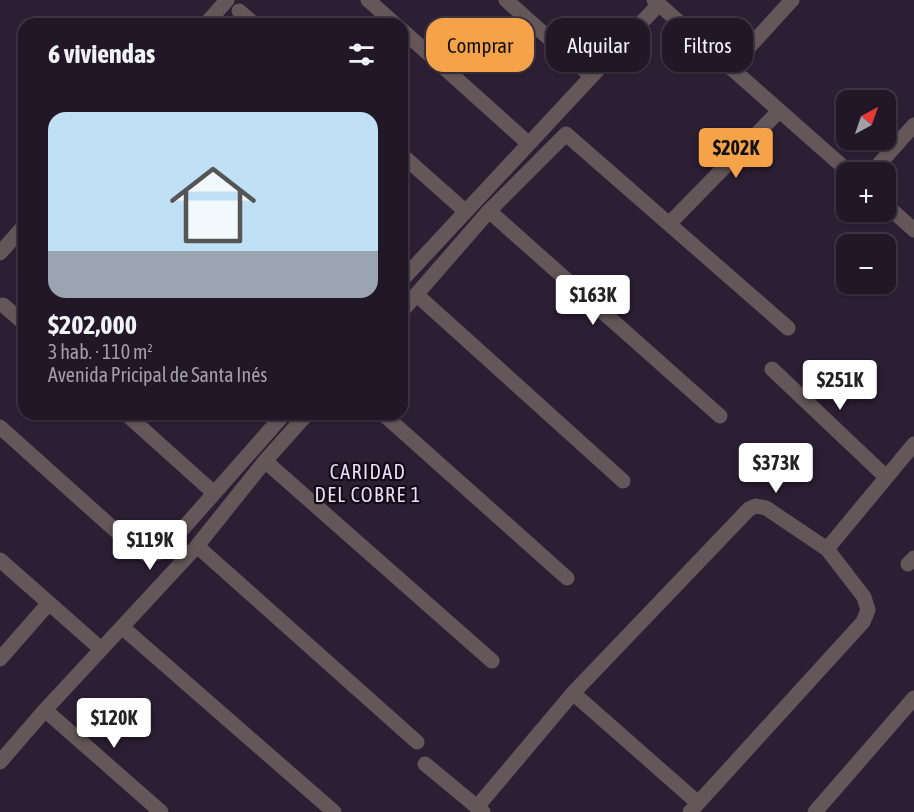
<!DOCTYPE html>
<html lang="es">
<meta charset="utf-8">
<style>
:root{--surface:#211727;--page:#29202f;--text:#f1f3f6;--muted:#a29fa7;--line:#3e3644;--accent:#f6a248}
body{margin:0;font-family:"Asap Condensed",sans-serif;background:var(--page);color:var(--text);height:100vh;display:flex;flex-direction:column;font-size:22px;white-space:nowrap}
*{box-sizing:border-box;margin:0}
p{font-size:20px;color:var(--muted)}
.icon{flex:none;width:33px;height:33px;fill:none;stroke:currentColor;stroke-width:2;stroke-linecap:round;stroke-linejoin:round}
.map{position:relative;flex:1;overflow:hidden}
.sheet{position:absolute;left:18px;top:18px;width:390px;height:402px;display:flex;flex-direction:column;background:var(--surface);border-radius:18px;box-shadow:0 2px 4px #0004,0 0 0 2px var(--line)}
.sheet>*{flex:none}
.banner{position:absolute;left:426px;top:18px;width:398px;height:54px;display:flex;gap:12px}
.needle{width:39px;rotate:40deg}
.fabs{position:absolute;left:836px;top:90px;display:grid;gap:12px}
.fabs a{display:grid;place-items:center;width:60px;height:60px;border-radius:12px;background:var(--surface);box-shadow:0 2px 4px #0004,0 0 0 2px var(--line);font-size:30px}
.price{position:absolute;translate:-50% -51px;padding:0 14px;border-radius:6px;background:#fff;color:#222;font-size:20px;line-height:39px;filter:drop-shadow(0 2px 3px #0008)}
.price::after{content:'';position:absolute;left:50%;top:36px;width:18px;height:14px;margin-left:-9px;background:inherit;clip-path:polygon(0 0,100% 0,50% 100%)}
.price.active{background:var(--accent);color:#111}
ul{padding:0;list-style:none}
li{display:grid;align-content:center;gap:12px;height:318px;padding:0 30px}
li span{display:grid;place-items:center;height:186px;border-radius:18px;color:#555}
li>.icon{margin-inline-start:auto}
span .icon{width:108px;height:108px;fill:#fffc;stroke-width:1}
li b{font-size:26px}
h2{display:flex;justify-content:space-between;align-items:center;height:72px;padding:0 30px;font-size:26px}
.chip{padding:0 21px;border-radius:18px;background:var(--surface);box-shadow:0 2px 4px #0004,0 0 0 2px var(--line);font-size:21px;line-height:54px}
.chip.active{background:var(--accent);color:#111}
.map>svg:first-child{display:block}
.lines{fill:none;stroke-linecap:round;stroke-linejoin:round}
.street{stroke:#655759;stroke-width:15}
.labels{text-anchor:middle;stroke-width:4.5;stroke-linejoin:round;paint-order:stroke}
.neighbourhood-label{font-size:20px;letter-spacing:1.5px;fill:#eeddfa;stroke:#110c15}
</style>
<div class="map">
<svg width="914" height="812" viewBox="0 0 914 812">
<rect width="100%" height="100%" fill="#2c1f34"/>
<g class="lines">
<path class="street" d="M368,0L395,24
M506,0L591,76
M654,0L849,172
M239,11L254,24
M206,24L227,0
M402,30L528,143
M730,68L792,0
M402,155L465,211
M872,172L914,125
M885,204L914,230
M489,211L720,416
M669,224L779,111
M0,253L24,226
M402,280L659,4
M417,295L623,481
M3,305L24,323
M402,311L489,211L566,134L788,328
M772,369L886,477
M126,414L214,493
M383,414L567,578
M0,427L135,548C145,556 155,556 165,549L284,414
M265,461L307,414
M197,546L417,742
M827,549L914,444
M0,560L101,649
M908,564L914,558
M122,627L334,812
M0,659L49,603
M573,693L698,803
M45,710L161,812
M0,762L45,710L197,546L265,461L492,661
M425,764L483,812
M477,807L573,693L749,509L756,506L766,508L827,549L864,597L868,610L863,622L690,812
M815,812L914,698"/>
</g>
<g class="labels">
<g class="neighbourhood-label">
<text x="368" y="479">CARIDAD<tspan x="368" dy="23">DEL COBRE 1</tspan></text>
</g>
</g>
</svg>
<div class="fabs">
<a><svg class="needle" viewBox="-14 -14 28 28"><path d="M0-13l5 13h-10z" fill="#e53935"/><path d="M0 13l5-13h-10z" fill="#a29fa7"/></svg></a>
<a>+</a>
<a>−</a>
</div>
<b class="price active" style="left:736px;top:179px">$202K</b>
<b class="price" style="left:593px;top:326px">$163K</b>
<b class="price" style="left:840px;top:411px">$251K</b>
<b class="price" style="left:776px;top:494px">$373K</b>
<b class="price" style="left:150px;top:571px">$119K</b>
<b class="price" style="left:114px;top:749px">$120K</b>
<div class="banner">
<a class="chip active">Comprar</a>
<a class="chip">Alquilar</a>
<a class="chip">Filtros</a>
</div>
<section class="sheet">
<h2>6 viviendas<svg class="icon" aria-label="filters" viewBox="0 0 24 24"><path d="M4 7h16M4 17h16"/><circle cx="9" cy="7" r="2"/><circle cx="15" cy="17" r="2"/></svg></h2>
<ul>
<li><span style="background:linear-gradient(#bfe0f5 75%,#9aa5b1 0)"><svg class="icon" aria-label="home" viewBox="0 0 24 24"><path d="M3 11l9-7 9 7M6 9v11h12V9"/></svg></span><div><b>$202,000</b><p>3 hab. · 110 m²</p><p>Avenida Pricipal de Santa Inés</p></div></li>
</ul>
</section>
</div>
